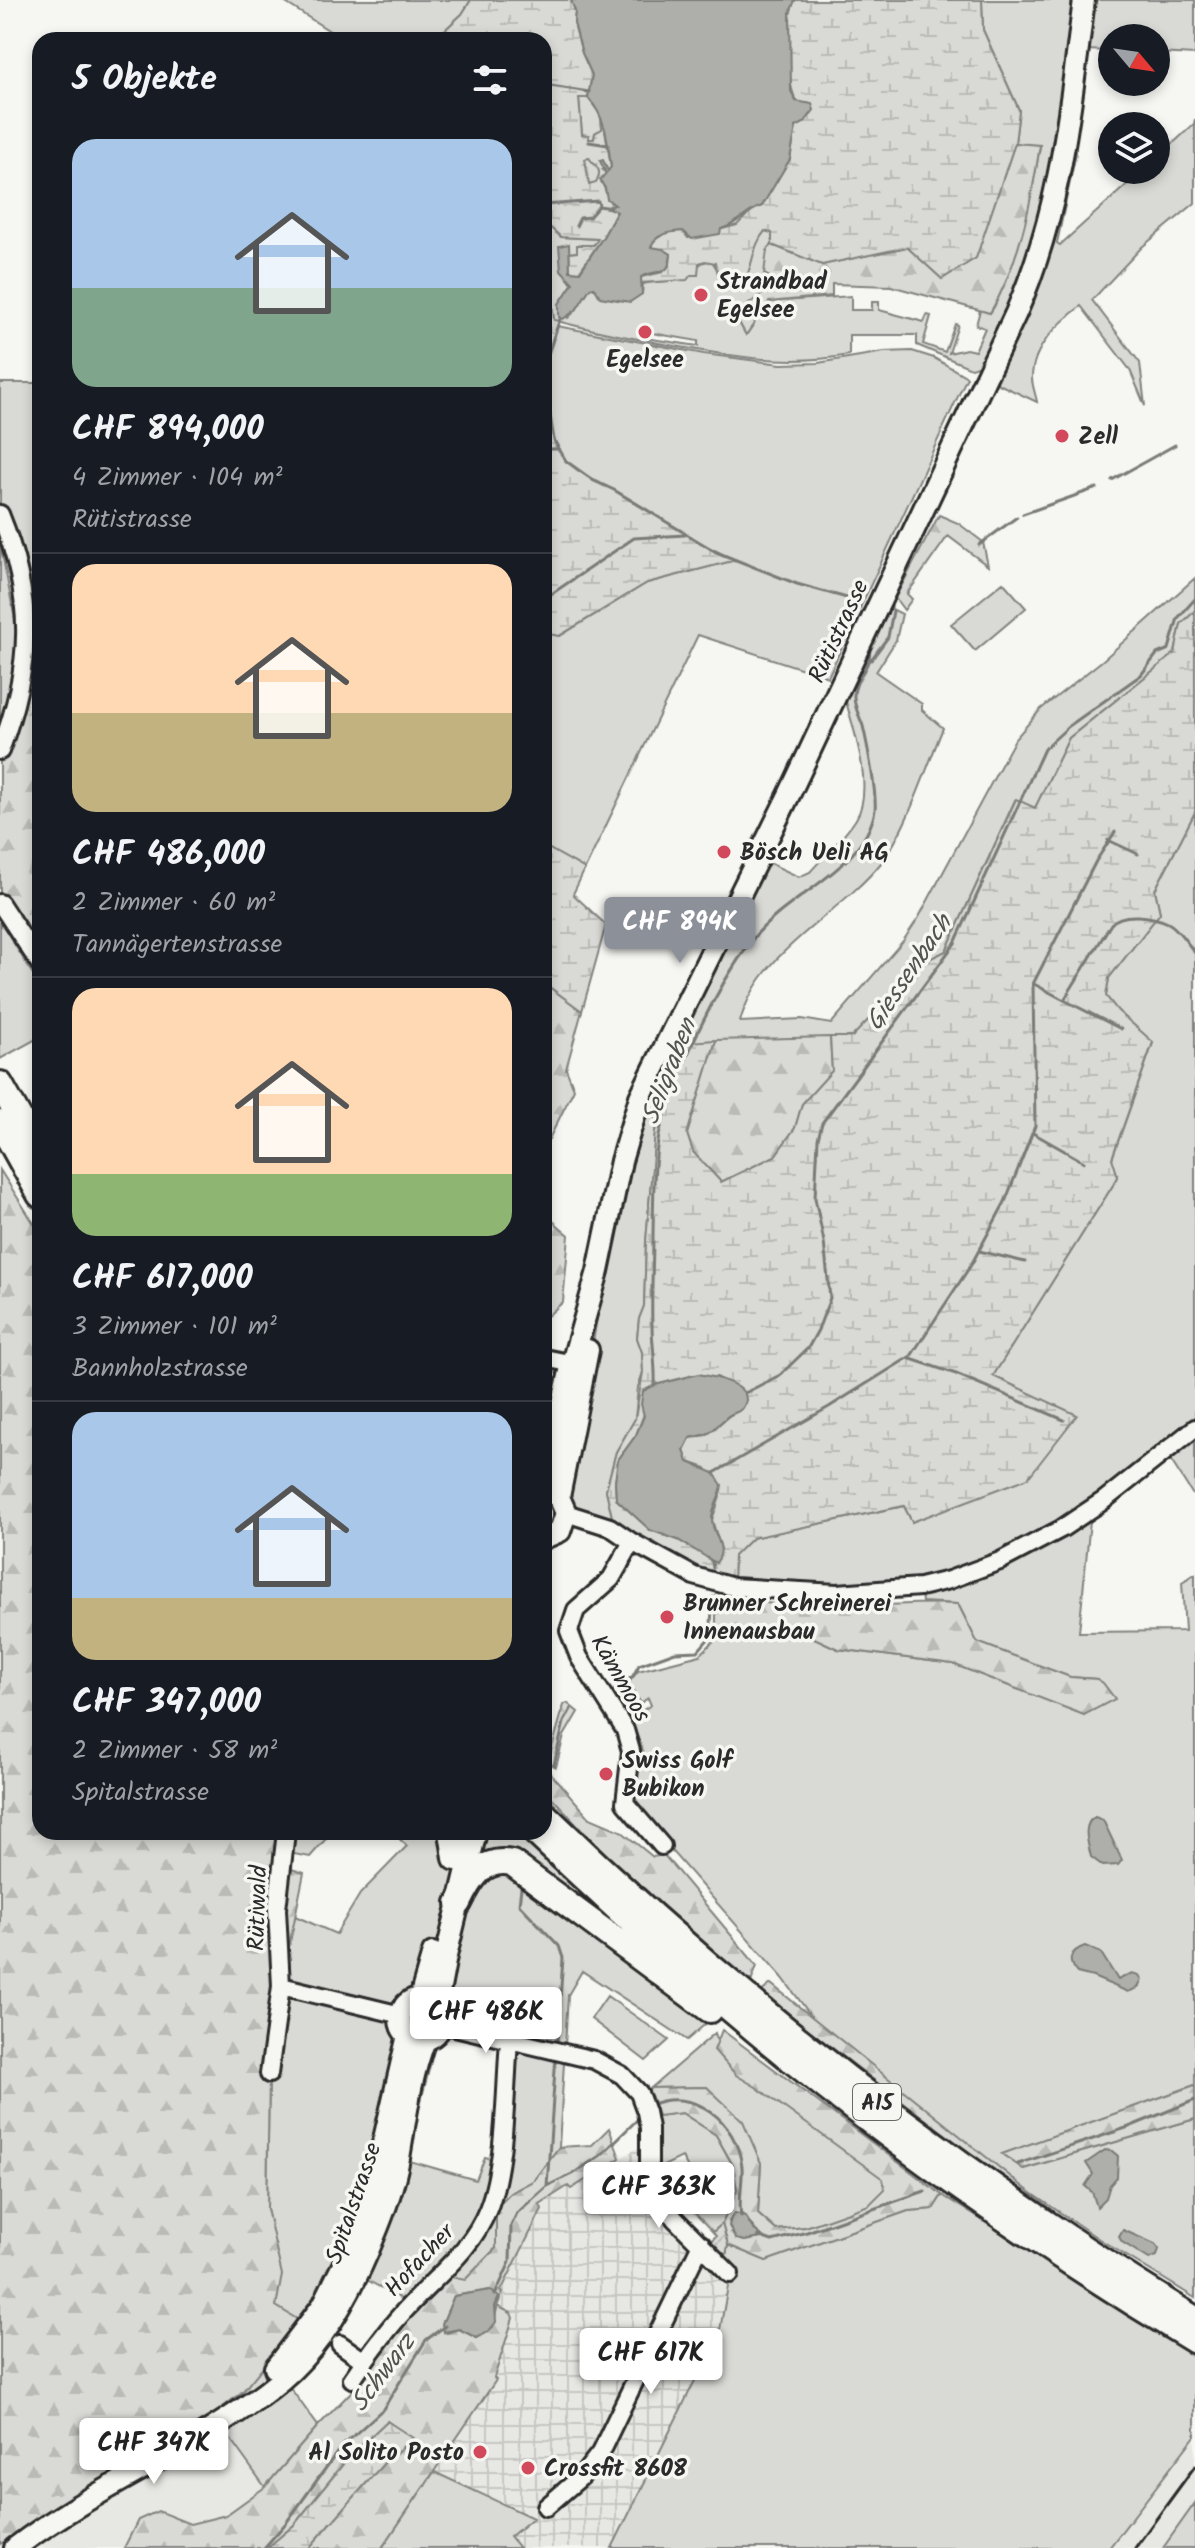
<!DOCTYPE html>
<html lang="de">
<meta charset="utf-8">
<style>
:root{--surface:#171b24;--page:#242831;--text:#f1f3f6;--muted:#9ea1a6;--line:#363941;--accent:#8c9099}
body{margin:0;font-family:Kalam,sans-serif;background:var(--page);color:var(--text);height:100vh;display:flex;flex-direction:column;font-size:30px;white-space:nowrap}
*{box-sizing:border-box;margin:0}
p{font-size:26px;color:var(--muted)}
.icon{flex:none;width:44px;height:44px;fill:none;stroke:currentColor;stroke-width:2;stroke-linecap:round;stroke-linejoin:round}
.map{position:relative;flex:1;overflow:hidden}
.details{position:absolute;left:32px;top:32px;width:520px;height:1808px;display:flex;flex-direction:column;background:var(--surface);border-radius:24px;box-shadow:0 4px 12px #0003}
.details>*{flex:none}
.needle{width:52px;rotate:119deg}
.buttons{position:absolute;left:1098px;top:24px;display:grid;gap:16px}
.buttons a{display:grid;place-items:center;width:72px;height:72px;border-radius:50%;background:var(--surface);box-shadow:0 4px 12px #0003;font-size:40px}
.price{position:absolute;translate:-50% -68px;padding:0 18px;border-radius:8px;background:#fff;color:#222;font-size:26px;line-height:52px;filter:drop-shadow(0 2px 4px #0008)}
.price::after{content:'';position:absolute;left:50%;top:48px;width:24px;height:18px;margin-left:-12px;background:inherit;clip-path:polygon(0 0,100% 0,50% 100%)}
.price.selected{background:var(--accent);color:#fff}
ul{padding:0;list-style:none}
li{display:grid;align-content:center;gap:16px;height:424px;padding:0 40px}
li+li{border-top:2px solid var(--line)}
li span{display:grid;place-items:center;height:248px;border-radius:24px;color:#555}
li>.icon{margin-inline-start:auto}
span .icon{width:144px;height:144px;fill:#fffc;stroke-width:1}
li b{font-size:34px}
h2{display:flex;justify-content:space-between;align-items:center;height:96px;padding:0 40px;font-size:34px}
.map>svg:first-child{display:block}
.built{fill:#e7e7e3}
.industrial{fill:url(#industrial-grid)}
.grass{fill:#d9d9d5;stroke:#828280;stroke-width:2;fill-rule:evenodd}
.forest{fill:url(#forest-firs);stroke:#828280;stroke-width:2;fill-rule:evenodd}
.wetland{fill:url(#wetland-marsh);stroke:#828280;stroke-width:2;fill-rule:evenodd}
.garden{fill:url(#garden-furrows);stroke:#828280;stroke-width:2}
.water{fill:#aeaeab;stroke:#7a7a78;stroke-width:2}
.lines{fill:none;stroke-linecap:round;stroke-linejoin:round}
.stream{stroke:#7a7a78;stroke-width:3}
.minor-casing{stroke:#2b2b2b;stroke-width:22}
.major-casing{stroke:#2b2b2b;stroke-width:26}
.highway-casing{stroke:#2b2b2b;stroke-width:30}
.minor{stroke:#f6f6f2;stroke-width:16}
.major{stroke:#f6f6f2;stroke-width:20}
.highway{stroke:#f6f6f2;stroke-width:24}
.rail{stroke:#2b2b2b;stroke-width:3}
.poi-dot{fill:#d1495b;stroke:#f6f6f2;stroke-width:3}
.labels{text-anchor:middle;stroke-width:7;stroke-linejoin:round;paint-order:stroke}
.shield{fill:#f6f6f2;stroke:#686867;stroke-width:2}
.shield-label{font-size:22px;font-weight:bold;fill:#2b2b2b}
.poi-label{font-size:24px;font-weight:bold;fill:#2b2b2b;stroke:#f6f6f2;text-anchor:start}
.street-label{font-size:24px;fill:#2b2b2b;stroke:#f6f6f2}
.water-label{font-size:26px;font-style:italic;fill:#525251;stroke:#f6f6f2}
</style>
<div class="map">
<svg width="1195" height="2548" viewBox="0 0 1195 2548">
<defs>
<pattern id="industrial-grid" width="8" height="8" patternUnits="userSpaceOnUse" patternTransform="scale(2)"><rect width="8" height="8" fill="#e7e7e3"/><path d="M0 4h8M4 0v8" fill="none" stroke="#c6c6c3"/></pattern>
<pattern id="forest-firs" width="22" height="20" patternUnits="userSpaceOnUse" patternTransform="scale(2)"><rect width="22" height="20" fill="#d9d9d5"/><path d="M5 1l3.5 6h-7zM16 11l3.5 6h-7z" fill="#babab7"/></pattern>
<pattern id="wetland-marsh" width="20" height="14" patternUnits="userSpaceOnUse" patternTransform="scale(2)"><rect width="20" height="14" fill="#d9d9d5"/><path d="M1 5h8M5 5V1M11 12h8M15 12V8" fill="none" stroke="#babab7"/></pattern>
<pattern id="garden-furrows" width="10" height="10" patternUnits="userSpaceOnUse" patternTransform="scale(2)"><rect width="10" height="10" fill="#d9d9d5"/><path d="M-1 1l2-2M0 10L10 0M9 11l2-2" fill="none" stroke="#babab7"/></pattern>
</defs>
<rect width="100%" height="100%" fill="#f6f6f2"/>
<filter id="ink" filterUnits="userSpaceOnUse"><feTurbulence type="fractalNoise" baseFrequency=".0125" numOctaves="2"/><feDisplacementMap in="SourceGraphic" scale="16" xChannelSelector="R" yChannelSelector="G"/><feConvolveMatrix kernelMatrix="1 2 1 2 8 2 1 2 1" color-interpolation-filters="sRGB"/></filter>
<g filter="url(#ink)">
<path class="built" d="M213,2415L265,2487L226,2515L190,2524L158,2511L138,2520L124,2548H0V2544Z
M1195,2436V2504L1164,2548H1109Z"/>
<path class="industrial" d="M649,2141L653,2185L730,2274L720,2330L612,2548H519L510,2537L532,2517L434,2472L495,2380L507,2331L513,2318L511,2313L496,2306L540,2204L569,2186L571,2188Z"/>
<path class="grass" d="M281,0H471L462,14L434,40H344Z
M982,0H1077L1059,144L1036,248L983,364L971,368L917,345V335H849V355C784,367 722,355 658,343C623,336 588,330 554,320L552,304L544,284V222L561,237L599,239C592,248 581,252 569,253V244L568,279L573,283L559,304L568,318L576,310L590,288L642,294L643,284C657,280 674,283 687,277C698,271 697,260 712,261L718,271L744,283L758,238L765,231L772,233V245L767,250L776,280L775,284L735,315L746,335L769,302L851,296V310H872V302H879V310L924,322L927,315L931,316L923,344L945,352L955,324L958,325L949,353L966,349L975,351L985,328L976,325L980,310L990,313L994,307C1019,256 1031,202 1040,146L1015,143L1019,110L983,30ZM646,332L698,341V346L645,338Z
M1084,0H1195V55L1156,53V38H1112V51L1084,50L1075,122L1076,153L1057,243L1060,245L1143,170H1156V159L1194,124L1195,119V203L1142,247L1092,300L1140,363L1145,406L1130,370L1081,306C1059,323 1032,347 1032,378C1032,386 1036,395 1037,402L986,378L1039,256Z
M579,97L588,98L601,115L602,129L595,133L594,139L589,140L588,135H582Z
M585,158H589C599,167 602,171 596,184L588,185Z
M557,326L704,354L781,364L818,363L884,352L912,351L934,358L967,377L828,677L698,635L585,869L544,846V633L560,636L647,583L735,560C694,542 657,516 618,493C598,481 571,473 559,451C549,436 543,385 545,367C547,353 553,339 557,326Z
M0,383H40V620L26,619L0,514Z
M0,543L18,635L7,703L0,723Z
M1195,578V611L1181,624L1175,653L1069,738L1035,808L1015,800L946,951L925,961L852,1037L702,1041L656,1119L646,1242L644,1306L639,1319L637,1338L642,1352L643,1372L638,1387L635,1419L616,1452L606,1490L613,1521L570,1506L564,1485L589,1366L611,1234L645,1100L792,807L796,808L769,863L799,877L810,872C825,855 844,838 856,819C875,788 853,727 844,695L887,610L892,609L902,614L896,640L876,672L922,704V710L943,728C927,766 906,832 881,863C837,917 759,950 740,1022L802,1019L831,1024L903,941L919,917L1015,739L1041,709L1103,660Z
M1003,582L1026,608L975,651L951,624Z
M1195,812V1422L1084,1508L996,1557L930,1579L818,1587L733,1580L734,1555L752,1538L904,1506L912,1522L1076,1415L993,1376L1118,1177L1112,1159L1153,1043L1118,1011L1106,996L1109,978L1160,913L1155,890Z
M0,921L40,986V1037L0,1059Z
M544,1371L556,1373L560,1380L544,1467Z
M1195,1428V1498L1170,1459L1090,1521L1079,1632L1185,1631L1182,1582L1195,1574V2085L1002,2154L1024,2169L1195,2119V2298L1099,2239L1017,2183L824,2033L782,1977L631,1805L634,1767L644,1753L630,1718L651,1705L648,1698L641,1703L628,1684L638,1671L700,1655L716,1639L795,1629L838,1649L953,1664L1084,1715L1097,1679L1070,1677L977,1642L958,1604L922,1602L920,1587L1025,1548Z
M286,1832H332L310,1857L283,1852Z
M392,1832H519L648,1953L710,2020L687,2040L582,1971L568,1995L559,2147L533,2181L496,2207V2248L465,2280L410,2304L358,2275L283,2378L318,2426L265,2487L213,2415L243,2391L253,2378L276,2306L281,2275L267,2209L269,2074L281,1986L295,1916L336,1934L360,1894L407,1846ZM439,2030L509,2040L499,2161L485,2157L476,2180L406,2160Z
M607,1996L669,2040L646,2061L591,2019Z
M715,2033L720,2047L905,2193L806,2227L776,2230L758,2214L761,2163L707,2087L651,2088Z
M682,2113L716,2135L733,2166L737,2190L722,2224L713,2232L681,2199L698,2189L682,2157L655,2170L656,2116Z
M942,2195L1195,2354V2436L1109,2548H612L720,2330L730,2275L725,2261L728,2245L766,2261L908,2211L933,2209Z
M434,2472L533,2518L510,2537L519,2548H382Z
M1195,2503V2548H1163Z"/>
<path class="forest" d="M1015,143L1040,145C1031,203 1020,262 990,313L891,286L832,284V296L769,302L746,335L735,315L775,284V280L764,274L767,250L772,245L822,265L907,247L942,279L976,257Z
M939,515L958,523L983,542L988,566L948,536L907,594L912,599L904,610L895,598Z
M26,619L40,620V964L0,903V751Z
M544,928C549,938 544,968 544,983L582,1011L566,1069L574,1089L547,1143L546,1215L569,1235L563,1302L544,1319Z
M830,1037L832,1071L802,1104L795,1128L775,1156L721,1182L693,1152L687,1134L716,1040Z
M0,1170L40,1233V1832H286L282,1866L304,1873L281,1986L269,2074L267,2209L282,2275L276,2306L300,2321L243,2391L213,2415L0,2544Z
M716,1596C764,1606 815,1607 865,1606C896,1605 926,1602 958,1604L977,1642L1070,1677L1097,1679L1103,1683L1115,1699L1084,1715L953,1664L838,1649L795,1629L716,1639Z
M567,1703L578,1712L564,1736L556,1767L548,1762L564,1705Z
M544,1766L590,1818L621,1831L653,1857L664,1855L757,1966L750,1985L615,1865L544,1789Z
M771,1984L1067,2222L1070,2230L760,1993Z
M722,2030L942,2195L933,2209L908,2211L766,2261L728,2245L722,2224L737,2190L733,2165L716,2135L682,2113L658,2116L651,2095L647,2092L651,2088L707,2087L743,2121L761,2163L758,2214L776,2230L806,2227L869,2205L885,2189L883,2179L756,2087L736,2075L714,2050ZM740,2213C750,2218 751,2229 761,2235V2238L744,2241L733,2235L729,2221Z
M1195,2085V2119L1023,2169L1002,2154Z
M609,2128L620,2158L571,2189L568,2186L540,2204L542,2209L501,2291L503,2293L497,2306L511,2313L513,2318L494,2378L496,2380L382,2548H309L384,2463L412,2439L387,2421L348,2458L294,2525L267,2548H124L138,2520L158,2511L190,2524L226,2515L265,2487L318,2426L352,2391L410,2304L441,2275L465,2280L496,2248V2207L510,2193L533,2181L559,2147L592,2145ZM490,2290L499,2299L493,2327L477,2338L459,2329L447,2333L442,2324L454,2296Z"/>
<path class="wetland" d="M471,0H571L575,11L574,23L582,53L592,75L588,98H579L582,134L589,135V139H594L595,133L602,129L601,115L603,117L611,167L609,170H603L606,173L602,183L611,203L615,204L611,209L617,211L603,237L579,272L570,271L569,253L577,252V245H594L598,239L561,237L544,222V40H434L462,14ZM589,158C597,168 603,169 596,183L589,185L585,159Z
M795,0H982L983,30L1019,110L1015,143L976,258L942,279L907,247L822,265L772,245V233L765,231C750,248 754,275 737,290C714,290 722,280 715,263L705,261L699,263L698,275H691L687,280L640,283L641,277L663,272L670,265L671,254L663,249H651L653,241L667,232L683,231L688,238L737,225L752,210L762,206L790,159L796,127L812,114L808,103H798C785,87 784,18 795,0Z
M544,284L552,304L554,320L559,321C553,336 547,353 545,368C543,386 550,438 559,452C572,471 595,480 614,490C656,513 692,542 736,560L647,583L559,636L544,633Z
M1195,611V812L1155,890L1160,913L1109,978L1106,996L1118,1011L1153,1042L1112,1158L1118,1177L993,1376L1077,1415L1028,1478L912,1522L904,1506L752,1538L734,1556L733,1580L704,1572L688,1565L613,1521L606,1490L616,1452L635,1419L643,1372L642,1352L637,1338L639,1319L644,1306L646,1242L656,1119L688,1042L716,1040L687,1134L693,1152L721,1182L775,1156L795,1128L802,1104L832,1071L830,1037H852L925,961L946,951L1016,799L1035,808L1069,738L1175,653L1181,624ZM717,1377L745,1393L743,1408L729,1416L706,1435L690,1438L684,1450L688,1462L706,1468L720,1497L712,1520L721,1549L712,1562L701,1552L678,1540L650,1530L616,1499L615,1481L618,1460L636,1435L655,1385L681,1379Z
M544,846L585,869L573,894L606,925L582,1011L544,983C544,968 549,938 544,928Z
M387,2421L413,2438L384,2463L309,2548H267L294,2525L348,2458Z"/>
<path class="garden" d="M722,2224L728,2245L725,2261L704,2247L716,2236L713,2232Z"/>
<path class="water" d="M571,0H795L790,13L791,91L796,101L812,104L814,110L804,123L796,127L790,159L762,206C745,212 739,224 721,229L720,234L692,239L683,231C670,232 655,234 651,247L663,249L671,254C668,279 661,267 641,277L642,294L630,302L600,297L594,287L590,288L576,310L563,319L559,317V304L573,283L561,270L559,246L569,244L570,271L580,272L603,237L617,212L611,209L610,206L615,205L607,199L605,188L600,180L606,173L600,161L603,160L608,171L611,167C608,141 606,117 588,98L592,75L582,53L574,23L575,11Z
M698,1374C711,1376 756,1385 744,1406C740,1413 734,1412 728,1416C721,1421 716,1429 709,1433C703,1436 696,1436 690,1438L684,1450L688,1462L714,1473L722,1485C721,1497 713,1506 712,1518C711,1535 729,1546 716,1563L678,1540L650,1530L616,1499L615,1481L618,1460L636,1435L644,1416L641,1404L643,1391L655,1385Z
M1095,1817L1103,1820L1122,1860L1118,1865L1103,1866L1091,1857C1088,1843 1081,1824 1095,1817Z
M1085,1946L1101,1953L1118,1980L1132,1973L1139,1975L1142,1980L1138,1988L1128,1992L1093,1977L1077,1973C1066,1961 1070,1951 1085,1946Z
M1105,2150L1112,2151L1118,2156L1117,2177L1110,2185L1106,2198L1097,2207L1092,2192L1085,2186L1093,2174L1086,2163Z
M735,2213L745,2216L753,2229L762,2236L761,2238L744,2241L736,2239L729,2226L731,2218Z
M1123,2230L1155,2244L1159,2249L1157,2256L1149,2259L1122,2242L1119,2237Z
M490,2290L499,2297L495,2306L496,2322L488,2332L477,2338L459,2329L444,2332L442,2324L454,2296Z"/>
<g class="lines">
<path class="stream" d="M544,85L589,92
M589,142L608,145
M544,205L598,201L599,206L610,208
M576,226L580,218L589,217L598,207
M560,319L546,360L544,377L554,440L566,461L594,481L614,490L716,552L797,584L854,600L860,608
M544,449H556
M1112,480L1175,445
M1023,514L1097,488
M979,545L1017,517
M544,599L634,538L685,535
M871,660L888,637L893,611
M1108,840L1138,854
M1034,984L1064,1000L1111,924C1122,911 1153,916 1168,923C1178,928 1188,944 1195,953
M1064,1000L1121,1029
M1033,1133L1084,1162
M979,1251L1025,1262
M908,1358L956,1374L1064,1420
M655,1385C656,1364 652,1345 652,1325C651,1294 653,1264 653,1234C654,1194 652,1151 665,1113C686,1053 714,991 752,940C786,895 865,870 875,810C877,794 867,743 863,726C860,717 854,707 854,697C853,678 874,666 869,646
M745,1393L780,1375L808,1348L818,1330L830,1298L824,1242L815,1198L818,1139L822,1123L955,943L1044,749L1069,726L1141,675L1157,654L1169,649L1178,618L1195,599
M714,1473L829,1407L911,1356L971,1265L1005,1202L1035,1126L1033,984L1096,861L1115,832
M712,1562L713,1568
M611,1693L633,1676L639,1665L675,1652L698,1651L710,1637L713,1597
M554,1765L564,1722L571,1709
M521,1888L519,1904L559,1946L563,1958L557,2044
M650,2105C694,2086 737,2121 742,2167C743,2183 738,2200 741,2216
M1018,2164L1129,2127L1195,2100
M547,2186L556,2055
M758,2236L772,2241L807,2232L925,2191
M495,2295L510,2262L511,2226L517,2213L547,2186L574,2173L601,2155L640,2117
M264,2548L286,2523L341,2447L383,2409L426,2340L445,2326"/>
<g class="minor-casing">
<path id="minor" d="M0,514C35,600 32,666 0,751
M0,903L40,964
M544,1358L584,1366
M566,1513L610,1527L632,1542L694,1576L733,1587L837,1593L920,1587L949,1580L1000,1561L1061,1529L1103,1501L1195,1428
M632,1542L611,1579L576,1610L569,1631L579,1657L625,1730L631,1751L625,1803L662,1846
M286,1832L277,1909L281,1986L401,2015
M442,2024L594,2060L622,2075L639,2093L646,2112L649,2128V2173L657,2194L675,2219L730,2274
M269,2074L281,1986
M340,2344L364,2361
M352,2379C369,2354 387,2329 408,2307C437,2275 472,2250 488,2209C506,2163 505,2090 509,2040
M546,2507L582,2476L600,2453L701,2244"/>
</g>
<g class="major-casing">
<path id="major" d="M544,1485L572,1363L598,1271L621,1161L640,1097L789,795L1016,313C1061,211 1070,109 1084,0
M559,1497L588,1350
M544,1538L560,1531L566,1513L559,1497L548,1492
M400 2019a21 21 0 1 1 42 0a21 21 0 1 1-42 0Z
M420,1998L433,1953
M437,2004L446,1956L476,1832
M275,2368L323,2305L360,2231L370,2200L408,2035
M15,2548C99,2484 200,2447 281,2380C324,2344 353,2289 373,2239C384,2213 394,2185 399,2158C406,2118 410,2078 425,2040"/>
</g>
<g class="highway-casing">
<path id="highway" d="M0,1084L40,1155
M0,1123L40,1195
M544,1814C742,2006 960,2175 1195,2319
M452,1832L456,1858
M535,1832C589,1883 644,1934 700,1983C853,2117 1021,2236 1195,2341
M459,1903C470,1880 482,1857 512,1863L710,2010"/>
</g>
<use href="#minor" class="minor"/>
<use href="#major" class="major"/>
<use href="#highway" class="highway"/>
<path class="rail" d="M1135,2548L1195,2466"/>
</g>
</g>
<g class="poi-dot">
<circle cx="701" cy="295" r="8"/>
<circle cx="645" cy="332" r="8"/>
<circle cx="1062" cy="436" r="8"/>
<circle cx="724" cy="852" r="8"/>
<circle cx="667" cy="1617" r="8"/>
<circle cx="606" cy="1774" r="8"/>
<circle cx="480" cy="2452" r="8"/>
<circle cx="528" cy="2468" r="8"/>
</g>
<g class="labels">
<rect class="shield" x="853" y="2084" width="48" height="36" rx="6"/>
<g class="shield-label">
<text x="877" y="2110">A15</text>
</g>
<g class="poi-label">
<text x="717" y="289">Strandbad<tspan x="717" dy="28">Egelsee</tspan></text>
<text x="645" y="367" text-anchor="middle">Egelsee</text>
<text x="1078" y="444">Zell</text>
<text x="740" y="860">Bösch Ueli AG</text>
<text x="683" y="1611">Brunner Schreinerei<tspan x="683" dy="28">Innenausbau</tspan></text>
<text x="622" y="1768">Swiss Golf<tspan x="622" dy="28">Bubikon</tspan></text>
<text x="464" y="2460" text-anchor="end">Al Solito Posto</text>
<text x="544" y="2476">Crossfit 8608</text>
</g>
<g class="street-label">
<text transform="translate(838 631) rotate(-65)" y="8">Rütistrasse</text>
<text transform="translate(621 1678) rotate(60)" y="8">Kämmoos</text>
<text transform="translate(257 1908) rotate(-88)" y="8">Rütiwald</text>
<text transform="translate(353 2203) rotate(-71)" y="8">Spitalstrasse</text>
<text transform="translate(419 2260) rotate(-47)" y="8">Hofacher</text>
</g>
<g class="water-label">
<text transform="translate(908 972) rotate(-56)" y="9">Giessenbach</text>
<text transform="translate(668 1071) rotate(-69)" y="9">Seligraben</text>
<text transform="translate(382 2372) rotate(-53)" y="9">Schwarz</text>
</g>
</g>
</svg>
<div class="buttons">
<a><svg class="needle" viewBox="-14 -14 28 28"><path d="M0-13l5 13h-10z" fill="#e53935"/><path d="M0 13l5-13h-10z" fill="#9ea1a6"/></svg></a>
<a><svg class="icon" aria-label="layers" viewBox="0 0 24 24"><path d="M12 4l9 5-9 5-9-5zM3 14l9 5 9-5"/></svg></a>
</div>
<b class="price selected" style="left:680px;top:965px">CHF 894K</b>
<b class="price" style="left:486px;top:2055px">CHF 486K</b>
<b class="price" style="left:659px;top:2230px">CHF 363K</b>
<b class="price" style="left:651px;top:2396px">CHF 617K</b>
<b class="price" style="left:154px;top:2486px">CHF 347K</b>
<section class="details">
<h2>5 Objekte<svg class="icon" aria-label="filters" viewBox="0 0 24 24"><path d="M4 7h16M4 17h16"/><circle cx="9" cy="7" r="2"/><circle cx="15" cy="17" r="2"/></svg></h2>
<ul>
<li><span style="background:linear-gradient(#a9c7e8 60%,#7fa58c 0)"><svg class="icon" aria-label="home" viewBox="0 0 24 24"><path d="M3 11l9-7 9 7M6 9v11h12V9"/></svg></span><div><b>CHF 894,000</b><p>4 Zimmer · 104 m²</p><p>Rütistrasse</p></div></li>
<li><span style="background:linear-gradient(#ffd9b3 60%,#c2b280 0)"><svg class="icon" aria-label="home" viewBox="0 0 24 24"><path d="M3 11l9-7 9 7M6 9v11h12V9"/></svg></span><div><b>CHF 486,000</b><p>2 Zimmer · 60 m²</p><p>Tannägertenstrasse</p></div></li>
<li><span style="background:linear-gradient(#ffd9b3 75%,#8fb573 0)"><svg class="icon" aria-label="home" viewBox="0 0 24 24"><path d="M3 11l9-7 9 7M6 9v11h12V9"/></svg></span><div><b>CHF 617,000</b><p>3 Zimmer · 101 m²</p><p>Bannholzstrasse</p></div></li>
<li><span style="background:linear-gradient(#a9c7e8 75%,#c2b280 0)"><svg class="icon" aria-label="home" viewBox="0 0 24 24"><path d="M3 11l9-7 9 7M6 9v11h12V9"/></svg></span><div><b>CHF 347,000</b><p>2 Zimmer · 58 m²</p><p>Spitalstrasse</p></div></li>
</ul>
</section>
</div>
